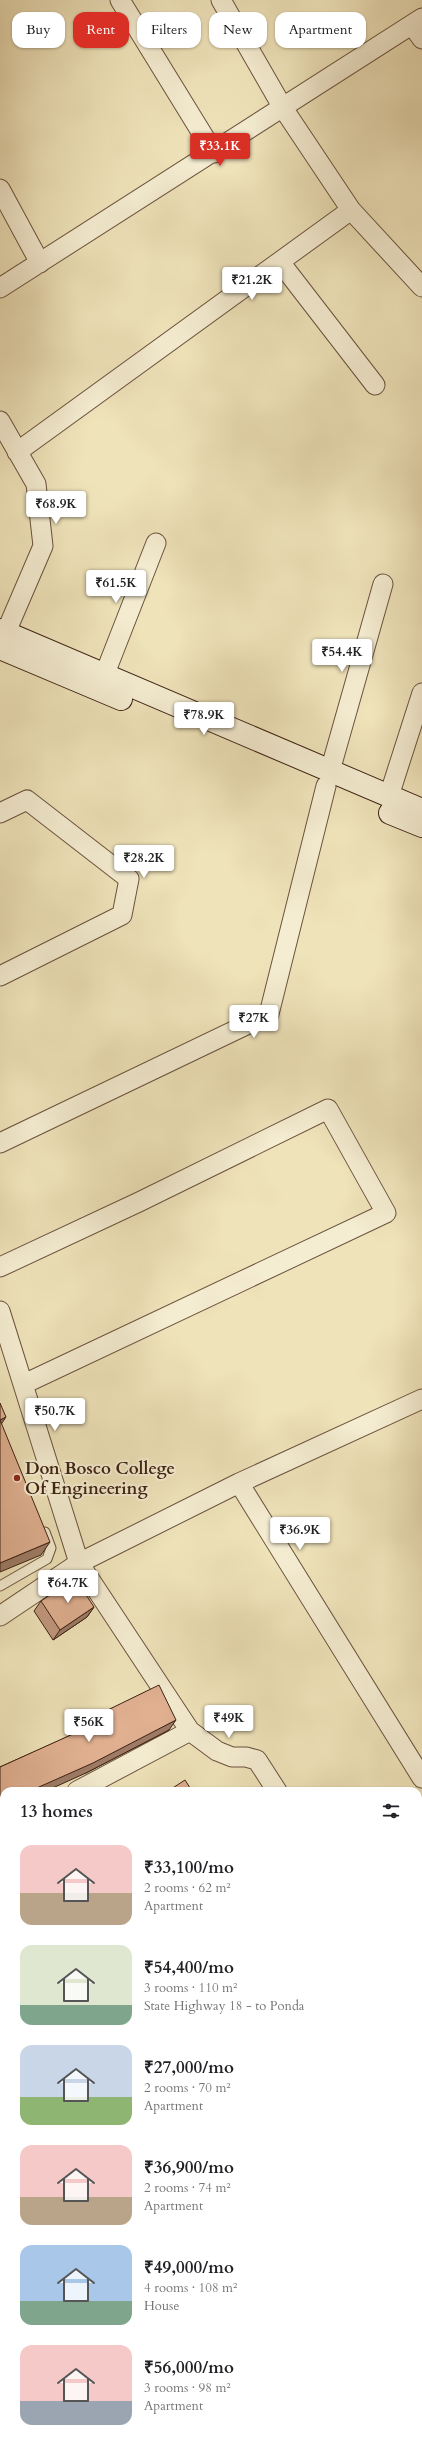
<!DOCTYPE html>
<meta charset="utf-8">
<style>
:root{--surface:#fff;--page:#f6f6f6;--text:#202124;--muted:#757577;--accent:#d93025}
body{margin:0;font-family:Cardo,serif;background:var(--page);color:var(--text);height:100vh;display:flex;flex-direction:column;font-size:15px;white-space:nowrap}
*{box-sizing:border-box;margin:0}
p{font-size:13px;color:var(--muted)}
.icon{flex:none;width:22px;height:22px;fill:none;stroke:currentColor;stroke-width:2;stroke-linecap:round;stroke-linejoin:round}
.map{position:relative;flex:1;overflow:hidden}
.details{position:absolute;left:0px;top:1787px;width:422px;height:656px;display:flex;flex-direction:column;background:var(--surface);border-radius:12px 12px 0 0;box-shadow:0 1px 3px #0004}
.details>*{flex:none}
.guide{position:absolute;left:12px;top:12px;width:398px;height:36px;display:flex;gap:8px}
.price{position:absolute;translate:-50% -34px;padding:0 9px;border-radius:4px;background:#fff;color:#222;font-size:13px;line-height:26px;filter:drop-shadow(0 1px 2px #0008)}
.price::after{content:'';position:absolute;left:50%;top:24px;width:12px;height:9px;margin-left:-6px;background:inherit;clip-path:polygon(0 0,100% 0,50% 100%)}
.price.current{background:var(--accent);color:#fff}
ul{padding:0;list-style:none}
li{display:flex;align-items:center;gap:12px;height:100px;padding:0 20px}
li span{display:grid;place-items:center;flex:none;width:112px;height:80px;border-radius:12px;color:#555}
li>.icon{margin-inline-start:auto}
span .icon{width:48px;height:48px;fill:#fffc;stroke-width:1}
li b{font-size:17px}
h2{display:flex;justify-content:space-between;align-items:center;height:48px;padding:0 20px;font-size:17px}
.tag{padding:0 14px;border-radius:12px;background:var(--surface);box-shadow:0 1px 3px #0004;font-size:14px;line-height:36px}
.tag.current{background:var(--accent);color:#fff}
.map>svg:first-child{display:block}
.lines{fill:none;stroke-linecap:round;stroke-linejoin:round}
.lane-casing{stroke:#6a523d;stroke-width:11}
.street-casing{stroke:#6a523d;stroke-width:21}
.secondary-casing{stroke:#3d2113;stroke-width:24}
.lane{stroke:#f5edd2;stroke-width:9}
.street{stroke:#f5edd2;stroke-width:19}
.secondary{stroke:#f5edd2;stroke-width:22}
.wall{fill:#c1977d;stroke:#3d2113}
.shaded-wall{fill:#9d7b66;stroke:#3d2113}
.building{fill:#e0b091;stroke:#3d2113}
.poi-dot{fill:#8f2418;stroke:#f5edd2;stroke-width:1.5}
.labels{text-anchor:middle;stroke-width:4;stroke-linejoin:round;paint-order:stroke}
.poi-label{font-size:17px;font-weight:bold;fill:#3d2113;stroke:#f5edd2;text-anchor:start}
</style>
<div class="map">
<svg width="422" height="2443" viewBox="0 0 422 2443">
<rect width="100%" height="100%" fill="#efe3ba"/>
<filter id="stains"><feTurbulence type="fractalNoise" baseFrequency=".005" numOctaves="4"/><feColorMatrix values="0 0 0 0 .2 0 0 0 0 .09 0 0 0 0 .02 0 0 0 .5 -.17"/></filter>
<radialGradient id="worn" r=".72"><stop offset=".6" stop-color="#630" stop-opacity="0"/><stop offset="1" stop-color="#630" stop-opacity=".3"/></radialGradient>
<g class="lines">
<g class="lane-casing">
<path id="lane" d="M0,1586L47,1559L51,1548L45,1532"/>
</g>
<g class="street-casing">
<path id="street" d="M120,0L214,153
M412,25L422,39
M0,189L40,263
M351,210L422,287
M280,262L375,385
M0,288L422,18
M0,421L36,484L43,546L6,632
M17,452L351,210L283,108L221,0
M104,676L156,543
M330,771L383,584
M389,796L422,693
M0,813L27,800L129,879L122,915L0,976
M0,1143L269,1014L326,786
M0,1267L139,1202L328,1109L386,1213L24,1384
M0,1311L79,1563L0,1616
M422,1399L239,1483L422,1778
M190,1731L217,1751L232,1757H246L257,1760L277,1791
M77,1791L190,1731L79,1563L239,1483
M0,1829L4,1827
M0,1999L4,1997
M418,2003L422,2009
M418,2069L422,2067
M0,2343L4,2340
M139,2443L144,2439"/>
</g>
<g class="secondary-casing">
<path id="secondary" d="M0,630L422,810
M0,648L121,699
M390,813L422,826"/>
</g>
<use href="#lane" class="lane"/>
<use href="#street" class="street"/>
<use href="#secondary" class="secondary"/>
</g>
<path class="wall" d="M41,1601L94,1607L87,1617L53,1640L34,1611Z
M81,1723L169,1730L86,1773L4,1791V1808L0,1811V1767L74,1734Z
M0,2026L4,2087L0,2090Z"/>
<path class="shaded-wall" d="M6,1417L0,1426V1420Z
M50,1542L41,1555L0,1572V1563Z
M94,1607L87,1617L53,1640L60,1630Z
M176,1720L169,1730L86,1773L46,1791H30Z
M4,1802V1808L0,1811V1805Z
M4,1904V1909L0,1912V1906Z
M4,2081V2087L0,2090V2086L2,2082Z"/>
<path class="building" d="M0,1403L6,1417L0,1420Z
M0,1420L50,1542L0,1563Z
M75,1578L94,1607L60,1630L41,1601Z
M159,1685L176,1720L93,1763L30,1791H4V1802L0,1805V1767L84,1729L81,1723Z
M185,1780L192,1791H168Z
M0,1859L4,1865V1904L0,1906Z
M4,2024V2081L2,2082L0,2078V2026Z"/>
<circle class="poi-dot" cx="17" cy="1478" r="4"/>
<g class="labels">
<g class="poi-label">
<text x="25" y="1474">Don Bosco College<tspan x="25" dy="20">Of Engineering</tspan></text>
</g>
</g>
<rect width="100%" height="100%" filter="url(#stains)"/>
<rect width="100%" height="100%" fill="url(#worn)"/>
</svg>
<b class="price current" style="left:220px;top:167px">₹33.1K</b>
<b class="price" style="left:252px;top:301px">₹21.2K</b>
<b class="price" style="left:56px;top:525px">₹68.9K</b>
<b class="price" style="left:116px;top:604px">₹61.5K</b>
<b class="price" style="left:342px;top:673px">₹54.4K</b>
<b class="price" style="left:204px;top:736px">₹78.9K</b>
<b class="price" style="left:144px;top:879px">₹28.2K</b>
<b class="price" style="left:254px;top:1039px">₹27K</b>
<b class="price" style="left:55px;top:1432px">₹50.7K</b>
<b class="price" style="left:300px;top:1551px">₹36.9K</b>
<b class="price" style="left:68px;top:1604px">₹64.7K</b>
<b class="price" style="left:229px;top:1739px">₹49K</b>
<b class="price" style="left:89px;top:1743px">₹56K</b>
<div class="guide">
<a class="tag">Buy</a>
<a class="tag current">Rent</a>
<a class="tag">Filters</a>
<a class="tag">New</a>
<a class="tag">Apartment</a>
</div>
<section class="details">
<h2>13 homes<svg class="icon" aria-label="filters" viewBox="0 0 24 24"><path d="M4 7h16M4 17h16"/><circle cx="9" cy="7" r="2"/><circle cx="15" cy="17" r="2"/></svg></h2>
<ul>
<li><span style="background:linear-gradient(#f6c9c9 60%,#b9a48a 0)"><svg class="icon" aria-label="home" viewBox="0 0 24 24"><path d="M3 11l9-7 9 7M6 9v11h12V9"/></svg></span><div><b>₹33,100/mo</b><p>2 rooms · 62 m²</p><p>Apartment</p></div></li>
<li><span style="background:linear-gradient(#dfe7d0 75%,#7fa58c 0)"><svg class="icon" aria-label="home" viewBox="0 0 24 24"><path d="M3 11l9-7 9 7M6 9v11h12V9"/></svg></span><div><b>₹54,400/mo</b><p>3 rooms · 110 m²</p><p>State Highway 18 - to Ponda</p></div></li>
<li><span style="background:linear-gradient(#c9d6e8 65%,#8fb573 0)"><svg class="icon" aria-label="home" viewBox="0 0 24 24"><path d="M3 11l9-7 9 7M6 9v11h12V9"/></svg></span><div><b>₹27,000/mo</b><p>2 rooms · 70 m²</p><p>Apartment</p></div></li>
<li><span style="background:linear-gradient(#f6c9c9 65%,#b9a48a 0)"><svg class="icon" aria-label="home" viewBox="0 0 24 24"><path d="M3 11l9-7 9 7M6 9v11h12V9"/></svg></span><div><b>₹36,900/mo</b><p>2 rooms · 74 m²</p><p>Apartment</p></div></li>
<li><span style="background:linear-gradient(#a9c7e8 70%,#7fa58c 0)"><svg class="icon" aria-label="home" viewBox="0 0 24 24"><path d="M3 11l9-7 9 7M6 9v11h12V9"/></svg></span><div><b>₹49,000/mo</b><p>4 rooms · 108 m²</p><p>House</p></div></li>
<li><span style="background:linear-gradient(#f6c9c9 70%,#9aa5b1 0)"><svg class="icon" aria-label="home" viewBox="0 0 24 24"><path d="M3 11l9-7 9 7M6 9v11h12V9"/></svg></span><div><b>₹56,000/mo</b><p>3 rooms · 98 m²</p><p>Apartment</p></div></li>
</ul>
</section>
</div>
